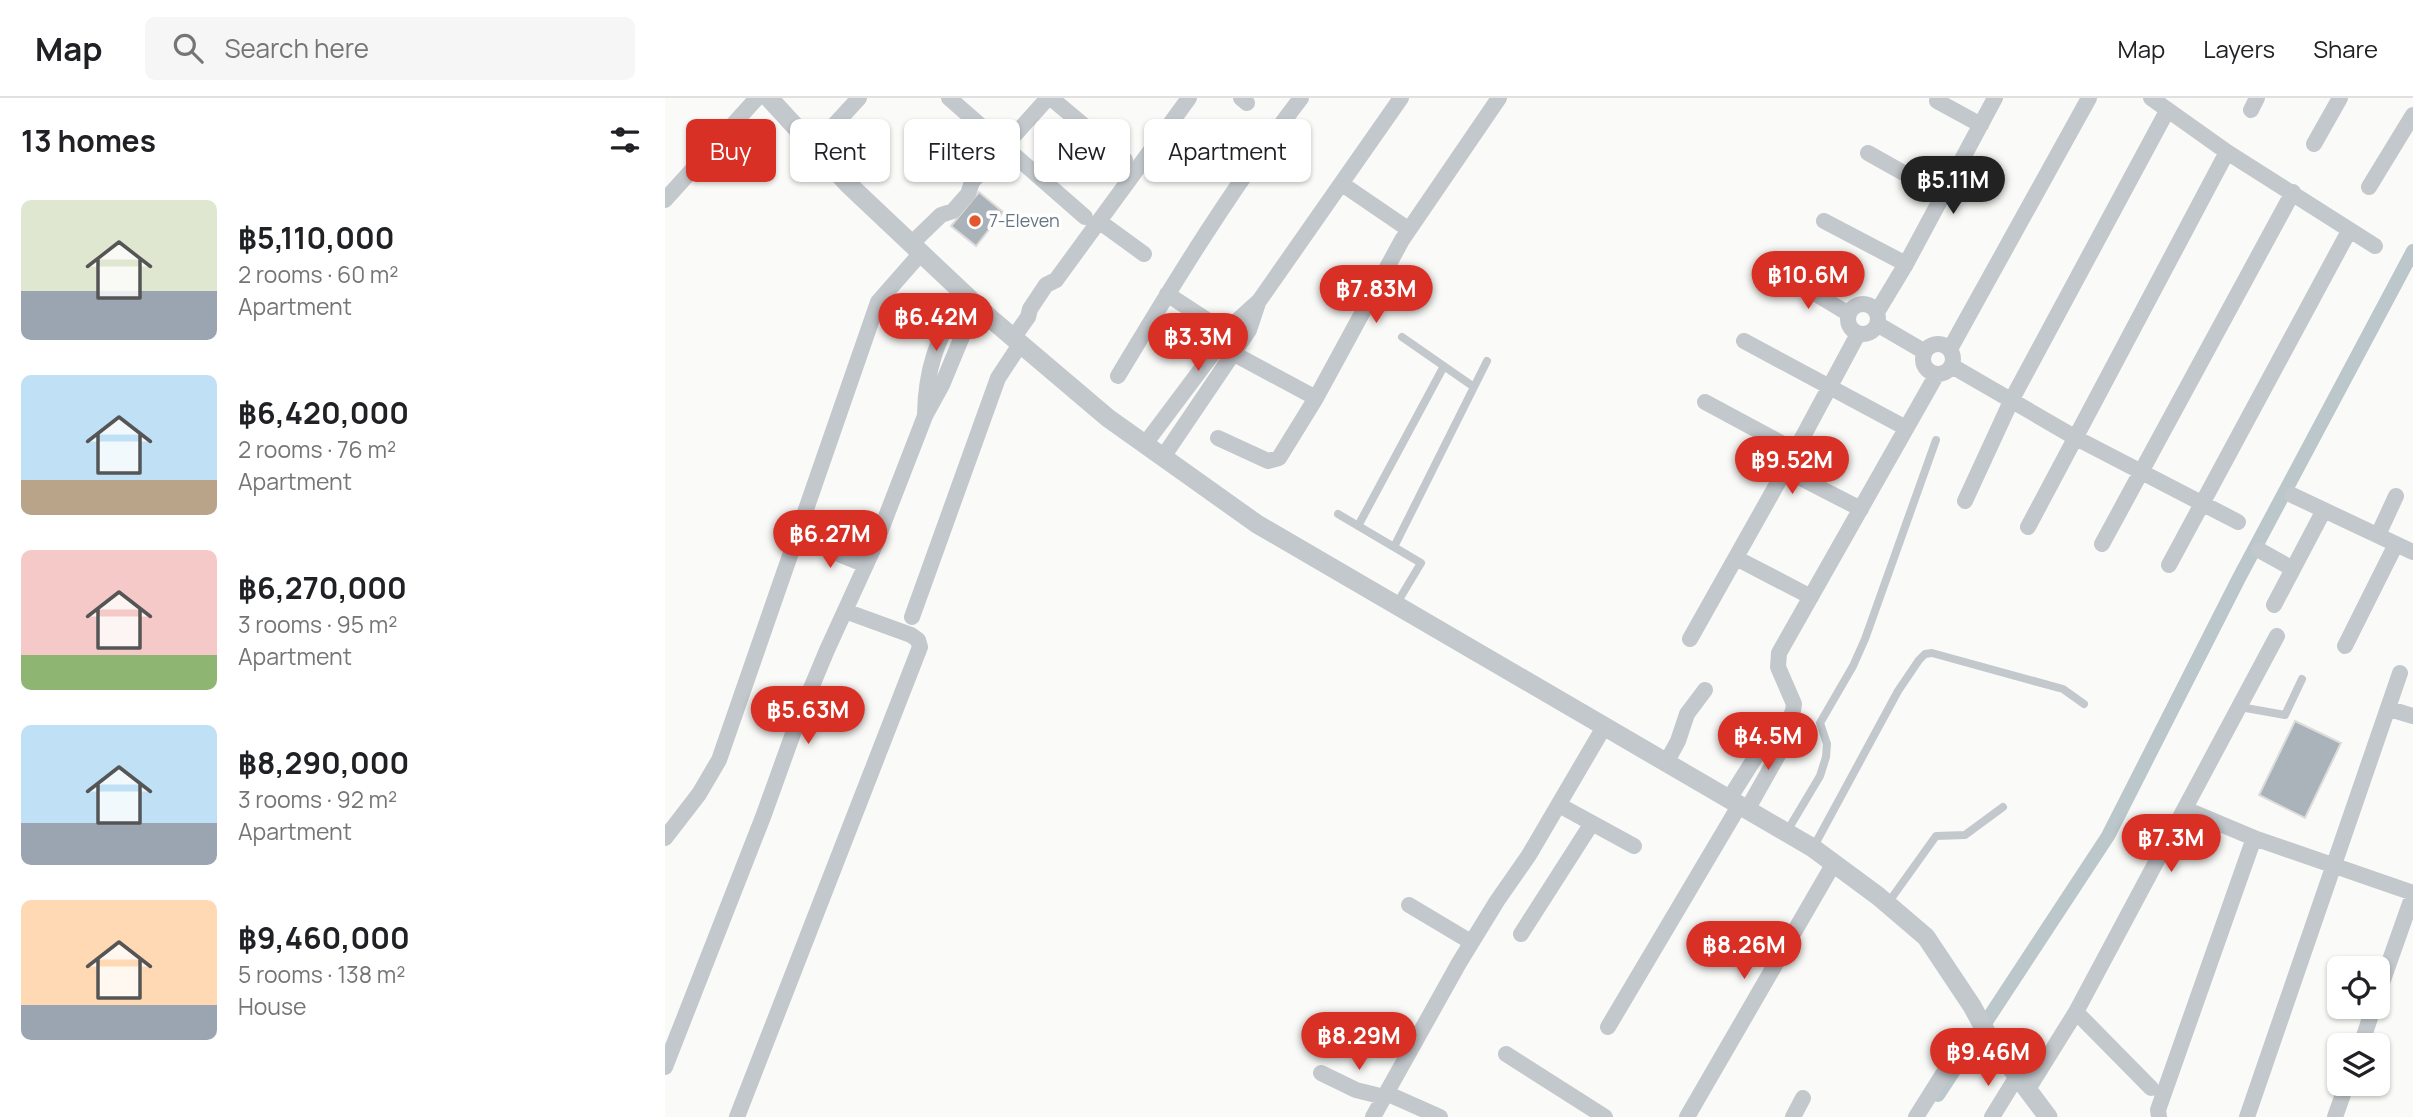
<!DOCTYPE html>
<meta charset="utf-8">
<style>
:root{--surface:#fff;--page:#f6f6f6;--text:#202124;--muted:#757577;--line:#e0e0e0;--accent:#d93025}
body{margin:0;font-family:Manrope,sans-serif;background:var(--page);color:var(--text);height:100vh;display:flex;flex-direction:column;font-size:26px;white-space:nowrap}
*{box-sizing:border-box;margin:0}
p{font-size:23px;color:var(--muted)}
.icon{flex:none;width:38px;height:38px;fill:none;stroke:currentColor;stroke-width:2;stroke-linecap:round;stroke-linejoin:round}
.map{position:relative;flex:1;overflow:hidden}
.panel{display:flex;flex-direction:column;background:var(--surface);width:665px}
.panel>*{flex:none}
.hud{position:absolute;left:21px;top:21px;width:665px;height:63px;display:flex;gap:14px}
.controls{position:absolute;left:1662px;top:858px;display:grid;gap:14px}
.controls a{display:grid;place-items:center;width:63px;height:63px;border-radius:10px;background:var(--surface);box-shadow:0 2px 5px #0004;font-size:35px}
.price{position:absolute;translate:-50% -60px;padding:0 16px;border-radius:24px;background:var(--accent);color:#fff;font-size:23px;line-height:46px;filter:drop-shadow(0 2px 4px #0008)}
.price::after{content:'';position:absolute;left:50%;top:42px;width:21px;height:16px;margin-left:-10px;background:inherit;clip-path:polygon(0 0,100% 0,50% 100%)}
.price.on{background:#222;color:#fff}
ul{padding:0;list-style:none}
li{display:flex;align-items:center;gap:21px;height:175px;padding:0 21px}
li span{display:grid;place-items:center;flex:none;width:196px;height:140px;border-radius:10px;color:#555}
li>.icon{margin-inline-start:auto}
span .icon{width:84px;height:84px;fill:#fffc;stroke-width:1}
li b{font-size:30px}
h2{display:flex;justify-content:space-between;align-items:center;height:84px;padding:0 21px;font-size:30px}
.pill{padding:0 24px;border-radius:10px;background:var(--surface);box-shadow:0 2px 5px #0004;font-size:24px;line-height:63px}
.pill.on{background:var(--accent);color:#fff}
header{display:flex;align-items:center;gap:42px;box-sizing:border-box;height:98px;padding:0 35px;background:var(--surface);border-bottom:2px solid var(--line)}
header strong{font-size:33px}
nav{display:flex;gap:38px;margin-inline-start:auto;font-size:24px}
.search{width:490px;height:63px;background:var(--page);display:flex;align-items:center;gap:18px;box-sizing:border-box;padding:0 24px;border-radius:10px;color:var(--muted);font-size:26px}
main{display:flex;flex:1;min-height:0}
.map>svg:first-child{display:block}
.lines{fill:none;stroke-linecap:round;stroke-linejoin:round}
.canal{stroke:#bbc7cb;stroke-width:14}
.building{fill:#aab3b9;stroke:#dcdcda;stroke-width:2}
.service{stroke:#c3c8cc;stroke-width:8}
.minor{stroke:#c3c8cc;stroke-width:16}
.tertiary{stroke:#c3c8cc;stroke-width:19}
.poi-dot{fill:#e4572e;stroke:#fff;stroke-width:2.5}
.labels{text-anchor:middle;stroke-width:7;stroke-linejoin:round;paint-order:stroke}
.poi-label{font-size:18px;fill:#657683;stroke:#fff;text-anchor:start}
</style>
<header>
<strong>Map</strong>
<div class="search"><svg class="icon" aria-label="search" viewBox="0 0 24 24"><circle cx="10" cy="10" r="6"/><path d="M15 15l6 6"/></svg>Search here</div>
<nav><a>Map</a><a>Layers</a><a>Share</a></nav>
</header>
<main>
<section class="panel">
<h2>13 homes<svg class="icon" aria-label="filters" viewBox="0 0 24 24"><path d="M4 7h16M4 17h16"/><circle cx="9" cy="7" r="2"/><circle cx="15" cy="17" r="2"/></svg></h2>
<ul>
<li><span style="background:linear-gradient(#dfe7d0 65%,#9aa5b1 0)"><svg class="icon" aria-label="home" viewBox="0 0 24 24"><path d="M3 11l9-7 9 7M6 9v11h12V9"/></svg></span><div><b>฿5,110,000</b><p>2 rooms · 60 m²</p><p>Apartment</p></div></li>
<li><span style="background:linear-gradient(#bfe0f5 75%,#b9a48a 0)"><svg class="icon" aria-label="home" viewBox="0 0 24 24"><path d="M3 11l9-7 9 7M6 9v11h12V9"/></svg></span><div><b>฿6,420,000</b><p>2 rooms · 76 m²</p><p>Apartment</p></div></li>
<li><span style="background:linear-gradient(#f6c9c9 75%,#8fb573 0)"><svg class="icon" aria-label="home" viewBox="0 0 24 24"><path d="M3 11l9-7 9 7M6 9v11h12V9"/></svg></span><div><b>฿6,270,000</b><p>3 rooms · 95 m²</p><p>Apartment</p></div></li>
<li><span style="background:linear-gradient(#bfe0f5 70%,#9aa5b1 0)"><svg class="icon" aria-label="home" viewBox="0 0 24 24"><path d="M3 11l9-7 9 7M6 9v11h12V9"/></svg></span><div><b>฿8,290,000</b><p>3 rooms · 92 m²</p><p>Apartment</p></div></li>
<li><span style="background:linear-gradient(#ffd9b3 75%,#9aa5b1 0)"><svg class="icon" aria-label="home" viewBox="0 0 24 24"><path d="M3 11l9-7 9 7M6 9v11h12V9"/></svg></span><div><b>฿9,460,000</b><p>5 rooms · 138 m²</p><p>House</p></div></li>
</ul>
</section>
<div class="map">
<svg width="1748" height="1019" viewBox="0 0 1748 1019">
<rect width="100%" height="100%" fill="#fafaf8"/>
<g class="lines">
<path class="canal" d="M1273,997L1443,738L1574,480L1748,153"/>
</g>
<path class="building" d="M314,94L338,114L311,148L286,128Z
M1630,623L1676,645L1640,720L1594,697Z"/>
<g class="lines">
<path class="service" d="M737,239L809,289
M673,416L756,465L732,505
M693,428L779,268
M729,449L822,263
M1575,609L1620,617L1637,581
M1121,735L1155,678L1161,659L1162,646L1155,625L1188,568L1200,541L1271,342
M1148,750L1233,593L1254,562L1260,556L1267,555L1398,591L1419,606
M1223,805L1271,738L1300,737L1338,709"/>
<path class="minor" d="M284,0L420,119
M386,0L460,62
M576,0L582,5
M1486,0L1562,54L1710,148
M1272,3L1316,27
M1586,12L1592,0
M1649,46L1675,0
M149,49L194,0
M1203,55L1278,97
M677,86L743,131
M1704,89L1748,17
M0,102L92,0
M1159,123L1241,166
M435,124L479,156
M246,146L276,117L288,113L303,96L307,84L383,0
M1121,178L1184,216
M502,196L571,241
M1183 221a15 15 0 1 1 30 0a15 15 0 1 1-30 0Z
M1212,214L1241,166L1330,0
M1212,226L1260,254
M349,239L363,219L365,211L381,187L391,182L524,0
M1079,243L1241,330
M1258 261a15 15 0 1 1 30 0a15 15 0 1 1-30 0Z
M560,251L651,300
M1285,251L1424,0
M1287,268L1411,340L1573,424
M453,278C510,183 568,88 636,0
M1040,304L1131,353
M260,316C261,264 275,240 297,194
M553,340L603,363L614,360L651,300L737,142L834,0
M480,346L573,222L594,203L736,0
M498,359L584,232L593,205
M1120,372L1196,411
M1627,397L1748,454
M1300,403L1347,301L1502,13
M1363,429L1562,54
M1713,437L1731,398
M142,443L201,467
M1437,446L1628,94
M1594,452L1628,471
M1071,460L1146,499
M1504,467L1684,133
M1609,507L1659,412
M247,519L333,280L356,245
M1025,541L1120,372L1193,236
M1680,548L1731,446
M1725,611L1748,618
M1001,665L1013,643L1022,616L1040,592
M1064,701L1105,636L1122,627
M894,707L969,748
M1520,711L1589,740L1748,795
M1082,712L1121,643L1122,627L1128,613L1129,606L1113,569L1114,555L1272,276
M0,740L34,696L54,662L213,204L256,155
M744,807L806,844
M856,836L927,725
M1713,896L1748,797
M1411,914L1486,990
M943,929L1074,708
M1696,947L1709,908
M841,956L940,1019
M0,969L98,719L134,619L162,552L210,447L260,318L277,287L311,205
M656,975L691,992L719,999
M1363,991L1411,914L1612,538
M721,995L775,1019
M72,1019L255,549L253,542L246,537L180,513
M708,1019L794,865L832,803L864,757L939,629
M1022,1019L1169,765
M1128,1019L1138,1000
M1251,1019L1278,976
M1327,1019L1351,980
M1494,1019L1493,1012L1589,740
M1582,1019L1735,575
M1670,1019L1682,985"/>
<path class="tertiary" d="M104,0L183,86L256,155L325,220L443,320L592,426L1148,750L1213,798L1261,839L1307,908L1326,943L1383,1019"/>
</g>
<circle class="poi-dot" cx="310" cy="123" r="7"/>
<g class="labels">
<g class="poi-label">
<text x="324" y="129">7-Eleven</text>
</g>
</g>
</svg>
<div class="controls">
<a><svg class="icon" aria-label="locate" viewBox="0 0 24 24"><circle cx="12" cy="12" r="6"/><path d="M12 2v4M12 18v4M2 12h4M18 12h4"/></svg></a>
<a><svg class="icon" aria-label="layers" viewBox="0 0 24 24"><path d="M12 4l9 5-9 5-9-5zM3 14l9 5 9-5"/></svg></a>
</div>
<b class="price on" style="left:1288px;top:118px">฿5.11M</b>
<b class="price" style="left:1143px;top:213px">฿10.6M</b>
<b class="price" style="left:711px;top:227px">฿7.83M</b>
<b class="price" style="left:271px;top:255px">฿6.42M</b>
<b class="price" style="left:533px;top:275px">฿3.3M</b>
<b class="price" style="left:1127px;top:398px">฿9.52M</b>
<b class="price" style="left:165px;top:472px">฿6.27M</b>
<b class="price" style="left:143px;top:648px">฿5.63M</b>
<b class="price" style="left:1103px;top:674px">฿4.5M</b>
<b class="price" style="left:1506px;top:776px">฿7.3M</b>
<b class="price" style="left:1079px;top:883px">฿8.26M</b>
<b class="price" style="left:694px;top:974px">฿8.29M</b>
<b class="price" style="left:1323px;top:990px">฿9.46M</b>
<div class="hud">
<a class="pill on">Buy</a>
<a class="pill">Rent</a>
<a class="pill">Filters</a>
<a class="pill">New</a>
<a class="pill">Apartment</a>
</div>
</div>
</main>
